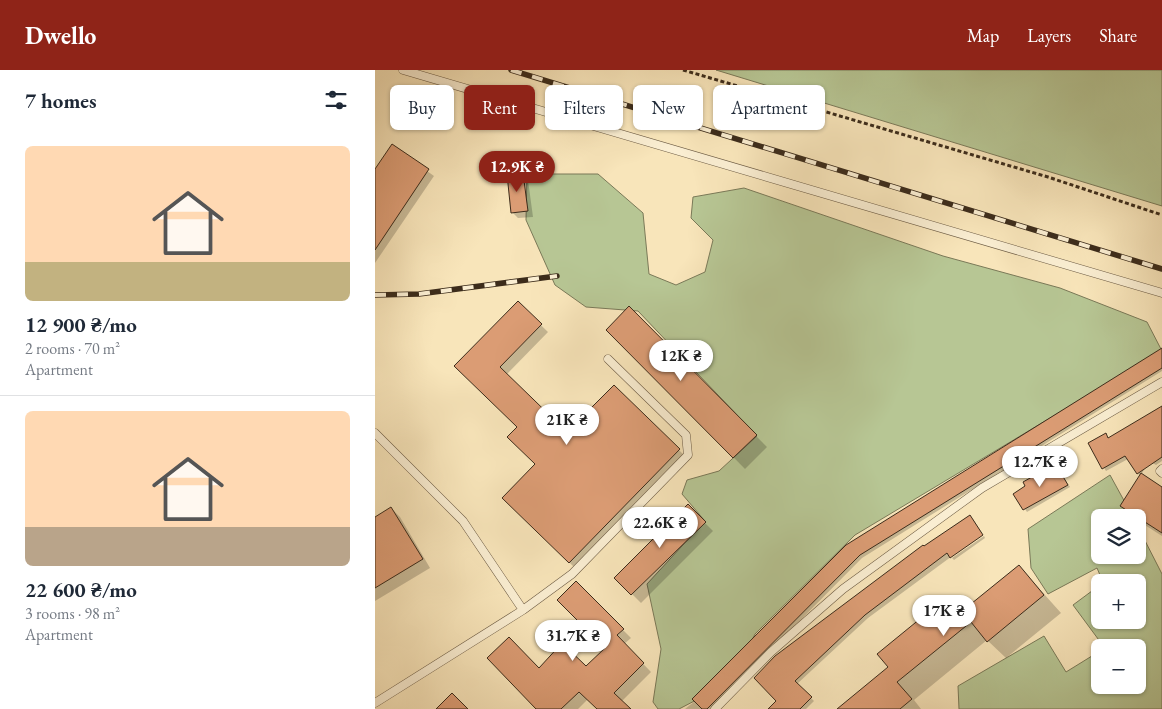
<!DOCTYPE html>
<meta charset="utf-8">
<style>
:root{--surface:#fff;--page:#f6f6f7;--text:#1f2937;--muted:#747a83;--line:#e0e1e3;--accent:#8f2418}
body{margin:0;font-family:"EB Garamond",serif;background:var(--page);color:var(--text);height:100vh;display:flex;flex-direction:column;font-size:19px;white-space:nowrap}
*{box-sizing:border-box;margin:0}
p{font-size:16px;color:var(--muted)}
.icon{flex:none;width:28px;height:28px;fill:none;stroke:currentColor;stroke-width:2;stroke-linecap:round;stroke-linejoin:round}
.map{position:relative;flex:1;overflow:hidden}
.details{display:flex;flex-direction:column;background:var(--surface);width:375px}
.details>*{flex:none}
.guide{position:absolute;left:15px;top:15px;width:475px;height:45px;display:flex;gap:10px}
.controls{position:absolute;left:716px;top:439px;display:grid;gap:10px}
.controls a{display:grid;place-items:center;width:55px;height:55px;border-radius:8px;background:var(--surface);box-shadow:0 1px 4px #0004;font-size:25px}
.price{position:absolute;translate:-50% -42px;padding:0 11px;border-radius:18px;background:#fff;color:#222;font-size:16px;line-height:32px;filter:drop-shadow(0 1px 2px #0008)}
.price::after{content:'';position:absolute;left:50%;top:30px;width:15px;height:11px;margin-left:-8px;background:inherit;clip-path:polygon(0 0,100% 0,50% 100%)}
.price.on{background:var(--accent);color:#fff}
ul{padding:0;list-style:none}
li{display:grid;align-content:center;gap:10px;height:265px;padding:0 25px}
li+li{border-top:1px solid var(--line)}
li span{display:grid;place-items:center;height:155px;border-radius:8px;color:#555}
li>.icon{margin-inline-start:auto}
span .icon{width:90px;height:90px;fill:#fffc;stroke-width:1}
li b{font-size:21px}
h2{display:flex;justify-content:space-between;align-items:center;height:60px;padding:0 25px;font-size:21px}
.pill{padding:0 18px;border-radius:8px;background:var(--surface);box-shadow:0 1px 4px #0004;font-size:18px;line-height:45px}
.pill.on{background:var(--accent);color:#fff}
header{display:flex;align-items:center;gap:30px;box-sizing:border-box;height:70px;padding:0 25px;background:var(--accent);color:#fff}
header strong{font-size:24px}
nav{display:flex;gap:28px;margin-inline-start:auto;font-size:18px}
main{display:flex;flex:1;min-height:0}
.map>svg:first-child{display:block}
.green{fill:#b7c694;stroke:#7a7958}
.shadow{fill:#0003}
.building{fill:#db9c74;stroke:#3c2c1b}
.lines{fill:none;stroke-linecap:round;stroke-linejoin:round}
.lane-casing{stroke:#6b5a43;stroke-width:9}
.path{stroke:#3c2c1b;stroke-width:3;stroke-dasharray:4 2.5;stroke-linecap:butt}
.lane{stroke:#faeed2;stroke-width:8}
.rail-casing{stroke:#3c2c1b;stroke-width:5.5}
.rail{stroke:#faeed2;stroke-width:4;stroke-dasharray:11;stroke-linecap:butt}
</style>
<header>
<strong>Dwello</strong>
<nav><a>Map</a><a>Layers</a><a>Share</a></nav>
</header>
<main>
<section class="details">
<h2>7 homes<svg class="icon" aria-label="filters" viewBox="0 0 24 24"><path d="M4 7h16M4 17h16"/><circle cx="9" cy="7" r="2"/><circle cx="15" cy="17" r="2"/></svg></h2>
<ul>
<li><span style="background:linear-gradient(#ffd9b3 75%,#c2b280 0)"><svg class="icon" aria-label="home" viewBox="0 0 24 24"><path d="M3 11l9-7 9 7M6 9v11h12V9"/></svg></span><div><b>12 900 ₴/mo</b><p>2 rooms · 70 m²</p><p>Apartment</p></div></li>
<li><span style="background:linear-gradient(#ffd9b3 75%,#b9a48a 0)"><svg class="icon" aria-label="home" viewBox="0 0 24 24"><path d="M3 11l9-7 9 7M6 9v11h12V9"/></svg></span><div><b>22 600 ₴/mo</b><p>3 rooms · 98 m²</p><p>Apartment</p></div></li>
</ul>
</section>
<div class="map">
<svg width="787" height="639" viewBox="0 0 787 639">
<rect width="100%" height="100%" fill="#f8e5ba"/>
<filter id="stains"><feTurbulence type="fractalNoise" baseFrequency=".004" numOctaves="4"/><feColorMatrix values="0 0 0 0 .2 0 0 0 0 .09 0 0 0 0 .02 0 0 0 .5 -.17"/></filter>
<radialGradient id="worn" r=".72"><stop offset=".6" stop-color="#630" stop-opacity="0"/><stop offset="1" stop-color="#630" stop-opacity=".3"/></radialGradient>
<path class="green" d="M341,0H787V136Z
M152,104H223L268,143L274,204L301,215L330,202L338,170L316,148L318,127L369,118L568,186L685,218L772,252L787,281L480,465L380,564L366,592L327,627L304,639H283L278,632L286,579L272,514L330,451L307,424L312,410L344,401L382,366L263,241L211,237L180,215L151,150Z
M735,405L758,447L725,448V485H762L763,457L787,504V639H584L583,616L669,566L691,602L725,581V615H762V578L729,577L698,535L725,515V550H762V512H728L722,498L673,524L656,498L653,459Z"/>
<path class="shadow" d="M17,76L59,106L0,193V101Z
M148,104L153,110L158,147L143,148L138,143Z
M143,233L173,262L131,305L192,364L239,316L312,388L202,500L129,428L162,394L143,357L81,296Z
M254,238L392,377L370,399L233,260Z
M787,280V301L487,488L337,639H310L320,631L471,476Z
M787,337V391L781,395L774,391L766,405L787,418V466L762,450V448L758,447L746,435L765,406L753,389L731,401L714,374L731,365L734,369Z
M683,399L695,417L652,442L640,424Z
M313,436L338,461L266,533L241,508Z
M16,438L25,447L55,498L0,531V448Z
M598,449L607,464L493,548L422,614L439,631L431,639H402L399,635L403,631L380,608L549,478Z
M609,466L610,468L579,490L577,488Z
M644,496L686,543L631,588L612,570L539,630L546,639H471L514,598L573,528L588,542Z
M201,513L256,568L249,574L276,602L246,632L254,639H224L213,629L203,639H163L113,588L164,599L211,598L232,578Z"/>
<path class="building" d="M17,74L54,99L0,180V99Z
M148,103L153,141L136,143L132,104Z
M143,231L167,254L125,297L192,362L239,315L305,379L194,493L127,428L160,394L132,367L142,357L79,296Z
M254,236L382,365L358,388L231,260Z
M787,278V298L485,485L332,639H327L317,629L471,475Z
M787,336V387L762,404L750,386L727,399L713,373L731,363L733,368Z
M683,398L693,415L648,440L638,424L650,416L648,412L664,403L667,407Z
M766,403L787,417V463L745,436Z
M313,434L331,452L256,525L239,508Z
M16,437L48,489L0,518V447Z
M595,445L608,465L575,488L572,483L490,545L420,611L437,627L425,639H393L401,631L379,608L400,586L548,475L549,476Z
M644,495L669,525L612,572L596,552L522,612L537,629L525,639H462L513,597L502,584L573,526L586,542Z
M201,511L249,559L242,565L269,593L239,623L256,639H222L204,622L186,639H161L112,588L134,567L164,598L187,573L211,596L230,578L182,530Z
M77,623L93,639H61Z"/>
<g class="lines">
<g class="lane-casing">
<path id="lane" d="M28,0L787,223
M0,363L88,451L148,540
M787,399L785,401L787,403
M0,633L148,540L197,504L313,385L311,365L233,289
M340,639L396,582L468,519L607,418L787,312"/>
</g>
<path class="path" d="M308,0L673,107L787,145"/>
<use href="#lane" class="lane"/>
<g class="rail-casing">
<path id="rail" d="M136,0L787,199
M0,225L44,224L182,206"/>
</g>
<use href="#rail" class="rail"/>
</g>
<rect width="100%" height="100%" filter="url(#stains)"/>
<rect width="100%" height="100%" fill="url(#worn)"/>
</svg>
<div class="controls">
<a><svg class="icon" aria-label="layers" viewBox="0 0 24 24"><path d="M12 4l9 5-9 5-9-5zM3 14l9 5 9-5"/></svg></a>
<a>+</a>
<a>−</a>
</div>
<b class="price on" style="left:142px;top:123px">12.9K ₴</b>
<b class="price" style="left:306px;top:312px">12K ₴</b>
<b class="price" style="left:192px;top:376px">21K ₴</b>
<b class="price" style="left:665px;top:418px">12.7K ₴</b>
<b class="price" style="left:285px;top:479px">22.6K ₴</b>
<b class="price" style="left:569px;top:567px">17K ₴</b>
<b class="price" style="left:198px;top:592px">31.7K ₴</b>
<div class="guide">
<a class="pill">Buy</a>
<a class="pill on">Rent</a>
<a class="pill">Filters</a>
<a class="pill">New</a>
<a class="pill">Apartment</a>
</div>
</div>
</main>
